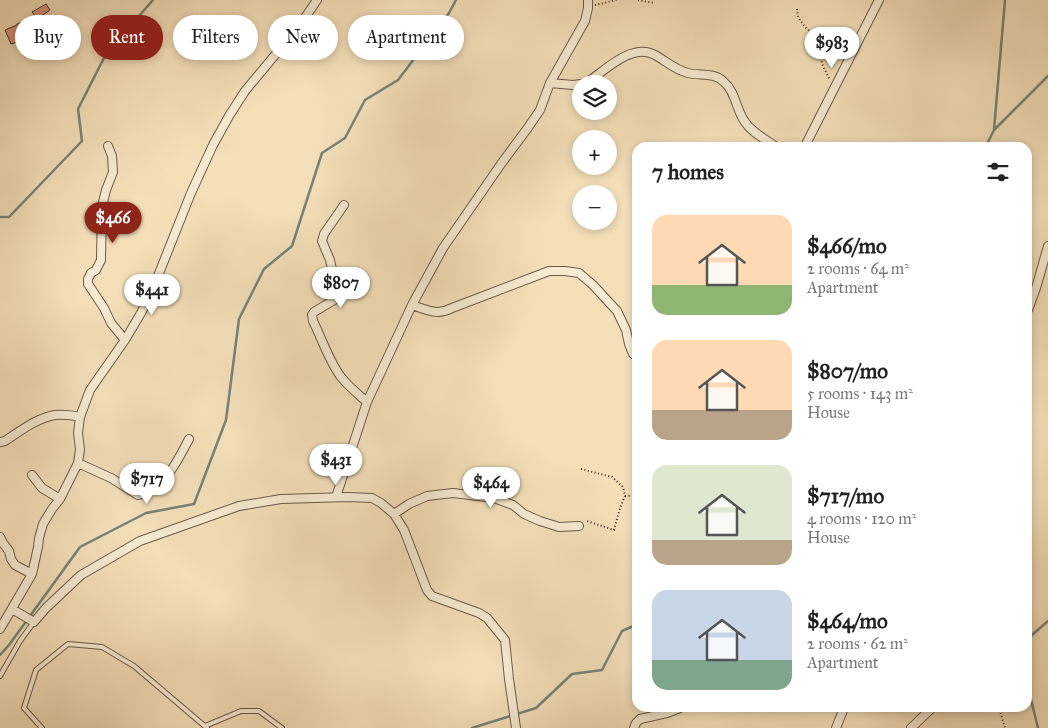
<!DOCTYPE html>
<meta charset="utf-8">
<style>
:root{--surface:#fff;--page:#f6f6f6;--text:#222;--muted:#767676;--accent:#8f2418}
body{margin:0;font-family:"IM FELL Great Primer",serif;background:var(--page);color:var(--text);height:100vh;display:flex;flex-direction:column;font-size:19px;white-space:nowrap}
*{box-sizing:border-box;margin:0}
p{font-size:16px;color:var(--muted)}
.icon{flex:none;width:28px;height:28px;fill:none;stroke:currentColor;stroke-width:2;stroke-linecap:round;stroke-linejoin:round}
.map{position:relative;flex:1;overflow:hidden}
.sheet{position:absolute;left:632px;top:142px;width:400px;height:570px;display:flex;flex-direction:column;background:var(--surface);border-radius:15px;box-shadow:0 2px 8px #0003}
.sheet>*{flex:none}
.banner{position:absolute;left:15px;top:15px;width:475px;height:45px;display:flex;gap:10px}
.fabs{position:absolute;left:572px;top:75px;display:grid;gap:10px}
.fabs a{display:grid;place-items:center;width:45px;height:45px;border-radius:50%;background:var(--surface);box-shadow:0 2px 8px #0003;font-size:25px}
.price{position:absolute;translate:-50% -42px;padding:0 11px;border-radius:18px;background:#fff;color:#222;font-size:16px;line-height:32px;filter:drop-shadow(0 1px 2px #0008)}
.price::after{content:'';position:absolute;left:50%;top:30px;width:15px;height:11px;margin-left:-8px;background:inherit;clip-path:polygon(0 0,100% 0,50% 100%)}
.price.active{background:var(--accent);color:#fff}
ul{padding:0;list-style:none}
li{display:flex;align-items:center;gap:15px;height:125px;padding:0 20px}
li span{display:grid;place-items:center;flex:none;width:140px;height:100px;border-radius:15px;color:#555}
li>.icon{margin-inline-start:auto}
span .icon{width:60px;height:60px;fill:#fffc;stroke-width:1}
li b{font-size:21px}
h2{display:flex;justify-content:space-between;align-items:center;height:60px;padding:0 20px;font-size:21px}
.tag{padding:0 18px;border-radius:22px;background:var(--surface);box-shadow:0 2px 8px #0003;font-size:18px;line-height:45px}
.tag.active{background:var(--accent);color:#fff}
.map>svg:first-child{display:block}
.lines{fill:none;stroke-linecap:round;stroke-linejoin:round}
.stream{stroke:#76837a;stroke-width:2.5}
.building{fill:#da967e;stroke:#3e2d25}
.service-casing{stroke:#6c5a4a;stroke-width:6}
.minor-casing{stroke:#6c5a4a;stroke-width:10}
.path{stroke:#3e2d25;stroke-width:2;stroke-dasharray:1 2.5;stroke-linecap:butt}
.service{stroke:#f8ead2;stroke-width:4}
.minor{stroke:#f8ead2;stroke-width:8}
</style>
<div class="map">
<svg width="1048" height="728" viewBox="0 0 1048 728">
<rect width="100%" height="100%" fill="#f4dfb9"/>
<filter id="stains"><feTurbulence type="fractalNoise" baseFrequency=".004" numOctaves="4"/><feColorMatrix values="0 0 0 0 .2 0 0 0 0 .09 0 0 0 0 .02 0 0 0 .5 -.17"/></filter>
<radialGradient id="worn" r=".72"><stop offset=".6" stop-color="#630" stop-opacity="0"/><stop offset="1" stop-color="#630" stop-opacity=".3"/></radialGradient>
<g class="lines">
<path class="stream" d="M994,130L1005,0
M985,148L994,130L1048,76
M0,217H9L82,141L78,109L108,50L123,52L139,42V16L153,0
M1028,643L1032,635L1048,621
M0,655L9,645L80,547L146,513L194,504L226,420L239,319L264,269L292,246L322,153L345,138L365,100L398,80L449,13L456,0
M1028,687L1038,728
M472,728L536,708L572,674L602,670L622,631L638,624"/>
</g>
<path class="building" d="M46,4L50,10L37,19L32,12Z
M25,21L28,30L18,34L20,41L11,44L5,30L17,25V24Z"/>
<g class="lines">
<g class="service-casing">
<path id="service" d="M0,676L20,641L34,622
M205,726L241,711H259L282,728
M42,728L24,708L36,670L68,644L102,647L134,666L207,728"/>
</g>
<g class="minor-casing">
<path id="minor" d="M550,83L573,85L581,84
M583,84L588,82C605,70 633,42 655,55C666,61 675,70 688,73C700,76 715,72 724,82C736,92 736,110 745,122C752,133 767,140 778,148
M108,146L112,156L113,172L106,190L102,207L101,260L96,270L91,273L88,279V284L104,308L111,323L125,340
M804,148L879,0
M344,205L324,234L322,241L330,260L338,296L334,300L314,312L312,315L313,321C322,339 329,361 341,377C349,387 358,394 367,402
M412,305C428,310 437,316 452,308L549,271H565L579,273L593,285L617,311L626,330L629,344L633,354L638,356
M1028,310L1036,288L1048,246
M0,442L5,441C20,431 37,418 55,415C64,414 72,415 80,417
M78,463L111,478L138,495C146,495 164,480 169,473C177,463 183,450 189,439
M32,475L42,488L60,499
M336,497L367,402L412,305L443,248L501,164L527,129L540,110L550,83L585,21L588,8V0
M394,514L409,504L427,496L453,493L494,498L513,505L524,514L540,521L559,527L579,526
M0,537L3,543L9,551L11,559L15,565L32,574
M12,609L34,622L46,608L81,575L140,541L239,506L281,499L348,497L372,498L381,503L394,514L404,530L427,590L432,596L479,613L487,618L505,640L509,679L516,728
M0,629L32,574L38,547L39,538L43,524L52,509L60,499L78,463L80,449L78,433L80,417L90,390L125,340L141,313L152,291L191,193L213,145L229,116L245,91L300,25L317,0
M634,728L636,723L640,719L667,713L680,708
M836,728L844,708
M911,728L932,708"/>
</g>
<path class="path" d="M638,0L654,3
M595,5L617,0
M797,9L798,17L805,27L813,34L823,66L830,80
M581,469L612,477L623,487L625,496L620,508L614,530L587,521L586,522
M625,496L638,495
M996,708L1000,711L1005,728"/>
<use href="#service" class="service"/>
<use href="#minor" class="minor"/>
</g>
<rect width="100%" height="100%" filter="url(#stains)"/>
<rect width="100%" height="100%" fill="url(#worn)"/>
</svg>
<div class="fabs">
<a><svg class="icon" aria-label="layers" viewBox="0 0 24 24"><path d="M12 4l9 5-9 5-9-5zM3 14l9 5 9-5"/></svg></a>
<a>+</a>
<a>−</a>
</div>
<b class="price" style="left:832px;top:69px">$983</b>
<b class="price active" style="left:113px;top:244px">$466</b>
<b class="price" style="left:341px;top:309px">$807</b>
<b class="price" style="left:152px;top:316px">$441</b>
<b class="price" style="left:336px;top:486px">$431</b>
<b class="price" style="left:147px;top:505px">$717</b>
<b class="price" style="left:491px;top:509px">$464</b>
<div class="banner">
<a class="tag">Buy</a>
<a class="tag active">Rent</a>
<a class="tag">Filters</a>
<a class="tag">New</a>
<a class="tag">Apartment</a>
</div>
<section class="sheet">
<h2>7 homes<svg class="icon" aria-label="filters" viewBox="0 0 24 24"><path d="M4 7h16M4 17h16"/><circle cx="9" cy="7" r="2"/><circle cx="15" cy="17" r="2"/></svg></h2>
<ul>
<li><span style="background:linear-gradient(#ffd9b3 70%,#8fb573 0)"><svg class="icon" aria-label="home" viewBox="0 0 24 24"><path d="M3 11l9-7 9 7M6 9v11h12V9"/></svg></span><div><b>$466/mo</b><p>2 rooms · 64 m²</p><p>Apartment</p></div></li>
<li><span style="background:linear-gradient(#ffd9b3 70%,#b9a48a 0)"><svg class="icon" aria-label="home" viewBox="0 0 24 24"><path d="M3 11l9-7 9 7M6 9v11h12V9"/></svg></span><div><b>$807/mo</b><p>5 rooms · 143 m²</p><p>House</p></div></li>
<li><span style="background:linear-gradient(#dfe7d0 75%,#b9a48a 0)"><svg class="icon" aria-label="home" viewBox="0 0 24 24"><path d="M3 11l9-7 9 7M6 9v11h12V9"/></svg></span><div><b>$717/mo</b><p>4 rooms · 120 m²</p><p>House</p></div></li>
<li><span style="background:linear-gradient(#c9d6e8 70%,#7fa58c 0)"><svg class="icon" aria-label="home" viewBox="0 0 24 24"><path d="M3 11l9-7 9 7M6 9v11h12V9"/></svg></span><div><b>$464/mo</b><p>2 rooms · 62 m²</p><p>Apartment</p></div></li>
</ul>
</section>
</div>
